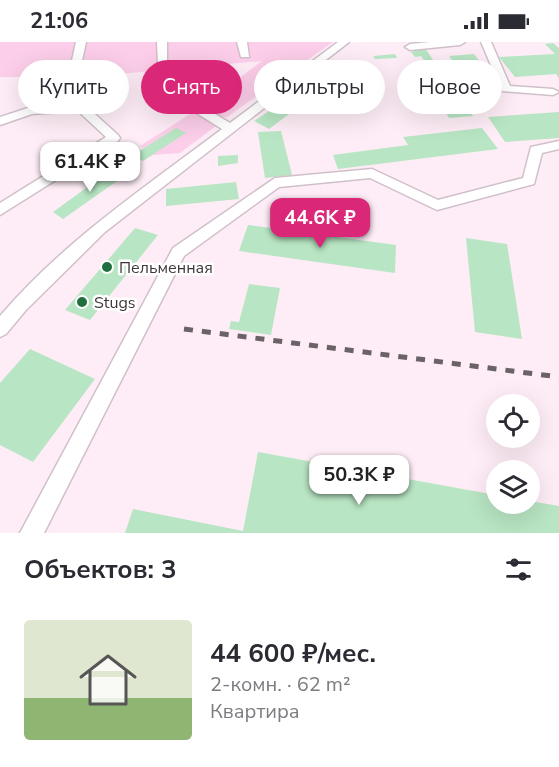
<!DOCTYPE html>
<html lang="ru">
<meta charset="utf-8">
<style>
:root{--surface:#fff;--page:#f2f2f3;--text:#2b2b33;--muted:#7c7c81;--line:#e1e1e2;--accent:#db2777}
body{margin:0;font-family:"Nunito Sans",sans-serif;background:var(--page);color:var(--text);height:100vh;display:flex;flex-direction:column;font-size:22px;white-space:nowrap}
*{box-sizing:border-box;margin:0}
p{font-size:20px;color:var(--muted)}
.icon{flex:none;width:33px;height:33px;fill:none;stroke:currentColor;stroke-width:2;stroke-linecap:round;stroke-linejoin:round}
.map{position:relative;height:491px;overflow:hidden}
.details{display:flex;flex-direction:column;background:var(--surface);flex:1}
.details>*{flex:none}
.hud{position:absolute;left:18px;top:18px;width:524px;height:54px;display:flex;gap:12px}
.controls{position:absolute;left:486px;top:352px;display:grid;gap:12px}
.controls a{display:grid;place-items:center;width:54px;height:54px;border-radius:50%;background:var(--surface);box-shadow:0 6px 24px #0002;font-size:30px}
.price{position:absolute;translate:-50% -51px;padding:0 14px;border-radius:12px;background:#fff;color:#222;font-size:20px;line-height:39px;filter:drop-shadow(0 2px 3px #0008)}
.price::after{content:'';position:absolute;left:50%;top:36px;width:18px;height:14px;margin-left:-9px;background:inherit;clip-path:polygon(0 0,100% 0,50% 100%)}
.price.current{background:var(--accent);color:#fff}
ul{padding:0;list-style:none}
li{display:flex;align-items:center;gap:18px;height:150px;padding:0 24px}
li+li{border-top:2px solid var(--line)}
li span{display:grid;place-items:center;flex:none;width:168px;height:120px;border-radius:6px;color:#555}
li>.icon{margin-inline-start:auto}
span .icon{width:72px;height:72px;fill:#fffc;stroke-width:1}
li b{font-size:26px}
h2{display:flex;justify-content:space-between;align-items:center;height:72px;padding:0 24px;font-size:26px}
.pill{padding:0 21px;border-radius:27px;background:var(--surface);box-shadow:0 6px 24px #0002;font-size:21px;line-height:54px}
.pill.current{background:var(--accent);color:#fff}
.status{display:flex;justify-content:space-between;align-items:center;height:42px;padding:0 30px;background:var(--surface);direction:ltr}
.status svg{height:16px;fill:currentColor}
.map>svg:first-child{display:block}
.green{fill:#fccee9}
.building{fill:#b8e5c3}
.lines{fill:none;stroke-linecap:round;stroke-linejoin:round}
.minor-casing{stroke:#d0c0c9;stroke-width:3}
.minor{fill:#fff;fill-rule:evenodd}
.rail{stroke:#6b6267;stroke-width:5;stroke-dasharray:9 9;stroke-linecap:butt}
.poi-dot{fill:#206f3f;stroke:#fff;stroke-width:2}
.labels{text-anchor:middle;stroke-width:5;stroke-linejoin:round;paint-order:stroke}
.poi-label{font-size:16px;fill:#3e373b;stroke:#fff;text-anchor:start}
</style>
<div class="status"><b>21:06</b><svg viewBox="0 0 49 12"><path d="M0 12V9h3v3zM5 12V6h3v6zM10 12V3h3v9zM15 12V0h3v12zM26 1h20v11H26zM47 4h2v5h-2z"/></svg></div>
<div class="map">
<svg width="559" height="491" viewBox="0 0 559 491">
<rect width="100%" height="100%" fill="#feedf6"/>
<path class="green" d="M0,0H333L227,75L212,76L216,84L180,111L153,113L140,104L198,67L262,19L85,35H0Z"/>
<path class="building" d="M553,1L559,6V36L556,32L515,35L499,15L555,12L545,2Z
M425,6L440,28L431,29L421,14L415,15L411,10Z
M395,12L397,16L375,17L373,14Z
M474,12L482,22L456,24L449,14Z
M347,22L368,30L315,69L301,63L269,87L254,79L287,57L293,60Z
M473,28L484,41L470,43L460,29Z
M447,35L473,74L449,76L426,36Z
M559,70V96L505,100L488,75Z
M176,86L186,91L143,119L133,113Z
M482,86L498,107L338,127L333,113L408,103L403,95Z
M281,89L292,133L265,136L258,90Z
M238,113V121L218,124V114Z
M115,125L127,132L63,177L53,170Z
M236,140L239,157L166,164V147Z
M248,183L396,203L395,231L239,209Z
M135,186L158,193L90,278L65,268Z
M466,196L507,202L522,297L475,290Z
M249,242L280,246L271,293L229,287L231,279L239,280Z
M30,307L95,337L33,420L0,403V341Z
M258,410L496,453V462H530V459L559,464V491H125L133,467L243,489Z"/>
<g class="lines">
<g class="minor-casing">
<path id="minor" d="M76,0H86L80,28L75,31L70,28Z
M157,0H167V23L158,21Z
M237,0H247L249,15H241Z
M338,0H349L105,190L26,268L6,292L0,295V274C63,200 145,145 222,87L165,51V47H173L230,81Z
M430,0H465L460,3L410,8L405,5L410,2Z
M481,0H491L510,44L553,47L559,50L553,53L502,49Z
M81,62L85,63L118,93L120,96L118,99L0,173V161L106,95L78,69L32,72L0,83V75L31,65Z
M559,99V107L542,111L534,142L437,168L370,136L279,145L184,214L44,491H20L173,206L275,136L372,127L438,158L523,136L531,105Z"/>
</g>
<use href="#minor" class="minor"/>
<path class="rail" d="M184,287L559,335"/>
</g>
<g class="poi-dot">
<circle cx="107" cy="225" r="6"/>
<circle cx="82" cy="260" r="6"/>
</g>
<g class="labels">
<g class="poi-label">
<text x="119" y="231">Пельменная</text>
<text x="94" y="266">Stugs</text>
</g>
</g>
</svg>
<div class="controls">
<a><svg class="icon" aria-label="locate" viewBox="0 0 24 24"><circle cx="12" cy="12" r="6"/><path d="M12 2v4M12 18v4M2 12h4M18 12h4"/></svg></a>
<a><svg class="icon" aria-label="layers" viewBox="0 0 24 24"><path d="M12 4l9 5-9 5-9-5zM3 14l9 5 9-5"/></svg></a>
</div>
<b class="price" style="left:90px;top:151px">61.4K ₽</b>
<b class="price current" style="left:320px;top:207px">44.6K ₽</b>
<b class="price" style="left:359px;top:464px">50.3K ₽</b>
<div class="hud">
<a class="pill">Купить</a>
<a class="pill current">Снять</a>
<a class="pill">Фильтры</a>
<a class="pill">Новое</a>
</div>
</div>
<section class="details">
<h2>Объектов: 3<svg class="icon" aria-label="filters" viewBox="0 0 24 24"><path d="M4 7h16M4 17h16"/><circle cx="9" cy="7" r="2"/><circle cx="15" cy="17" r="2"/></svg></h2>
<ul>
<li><span style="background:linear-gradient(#dfe7d0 65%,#8fb573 0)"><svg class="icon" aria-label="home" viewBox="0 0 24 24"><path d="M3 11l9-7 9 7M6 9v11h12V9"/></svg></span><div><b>44 600 ₽/мес.</b><p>2-комн. · 62 m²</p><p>Квартира</p></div></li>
</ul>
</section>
